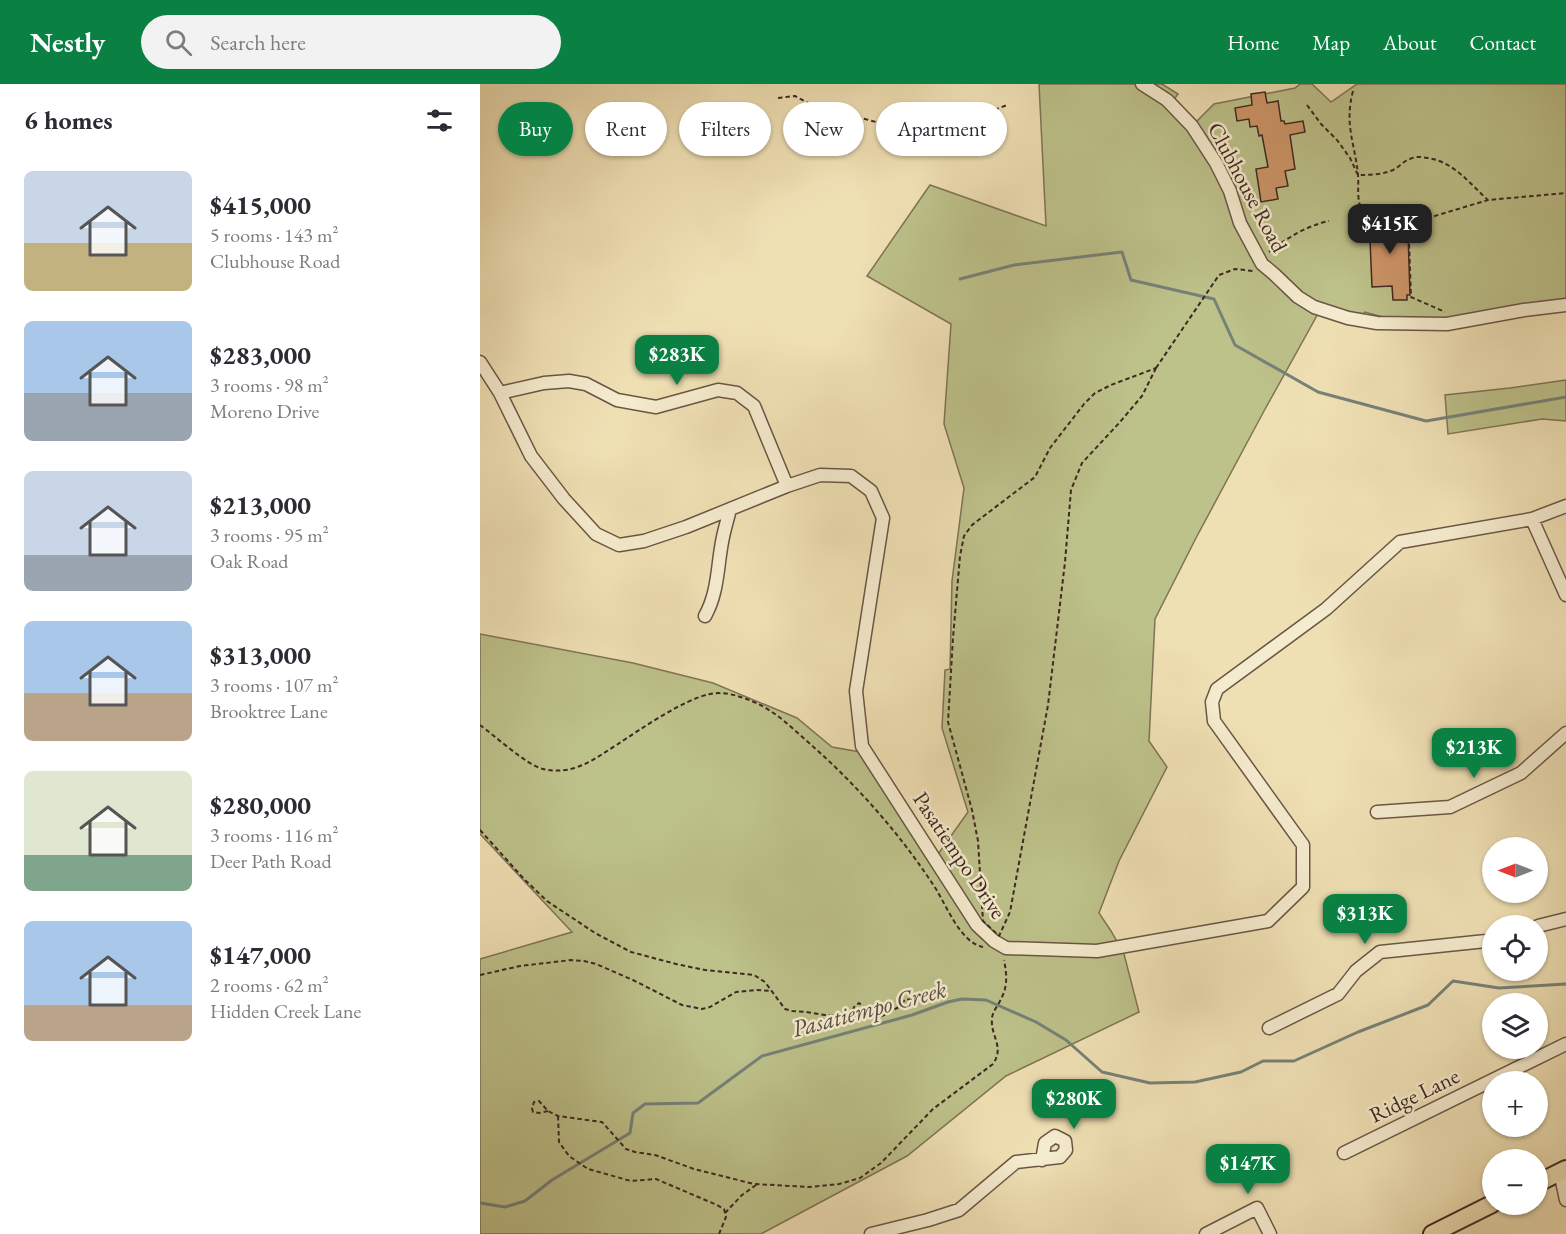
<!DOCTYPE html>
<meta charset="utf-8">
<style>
:root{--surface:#fff;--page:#f2f2f3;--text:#2b2b33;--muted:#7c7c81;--accent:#0b8043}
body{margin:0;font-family:"EB Garamond",serif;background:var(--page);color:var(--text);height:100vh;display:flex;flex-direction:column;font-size:22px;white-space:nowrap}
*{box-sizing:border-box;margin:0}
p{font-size:20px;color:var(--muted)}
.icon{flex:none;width:33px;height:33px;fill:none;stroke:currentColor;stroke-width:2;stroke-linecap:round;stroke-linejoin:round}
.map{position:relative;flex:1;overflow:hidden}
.details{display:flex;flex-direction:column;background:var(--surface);width:480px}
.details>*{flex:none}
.top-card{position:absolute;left:18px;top:18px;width:570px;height:54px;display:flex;gap:12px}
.needle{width:39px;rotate:270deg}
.controls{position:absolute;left:1002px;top:753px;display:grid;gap:12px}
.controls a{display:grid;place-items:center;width:66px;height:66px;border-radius:50%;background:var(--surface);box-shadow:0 2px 4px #0004;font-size:30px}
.price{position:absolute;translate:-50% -51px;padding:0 14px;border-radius:12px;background:var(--accent);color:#fff;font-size:20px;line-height:39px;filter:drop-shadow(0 2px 3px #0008)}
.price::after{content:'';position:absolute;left:50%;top:36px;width:18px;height:14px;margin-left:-9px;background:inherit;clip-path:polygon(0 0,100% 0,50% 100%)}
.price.current{background:#222;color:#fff}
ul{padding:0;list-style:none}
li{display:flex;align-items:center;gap:18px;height:150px;padding:0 24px}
li span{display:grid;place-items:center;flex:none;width:168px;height:120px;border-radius:9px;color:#555}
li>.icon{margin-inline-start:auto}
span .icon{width:72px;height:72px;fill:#fffc;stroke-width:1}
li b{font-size:26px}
h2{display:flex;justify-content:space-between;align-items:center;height:72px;padding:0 24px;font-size:26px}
.pill{padding:0 21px;border-radius:27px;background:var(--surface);box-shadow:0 2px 4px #0004;font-size:21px;line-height:54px}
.pill.current{background:var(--accent);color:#fff}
header{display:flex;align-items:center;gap:36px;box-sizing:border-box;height:84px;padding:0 30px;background:var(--accent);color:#fff}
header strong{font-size:28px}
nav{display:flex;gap:33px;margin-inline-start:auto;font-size:21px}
.search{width:420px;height:54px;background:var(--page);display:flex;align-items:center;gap:15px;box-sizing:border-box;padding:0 21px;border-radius:33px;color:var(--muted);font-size:22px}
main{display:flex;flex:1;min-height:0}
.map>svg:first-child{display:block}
.green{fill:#bdc18a;stroke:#7e7455;stroke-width:1.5}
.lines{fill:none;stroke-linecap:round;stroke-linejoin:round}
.stream{stroke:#768178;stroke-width:3}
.building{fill:#cd9568;stroke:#3e2820;stroke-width:1.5}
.minor-casing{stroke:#6a5645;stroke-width:15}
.major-casing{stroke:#3e2820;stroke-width:20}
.path{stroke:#3e2820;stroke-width:2;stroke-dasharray:4.5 3;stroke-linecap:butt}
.minor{stroke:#f5ebce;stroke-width:12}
.major{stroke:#efe0b4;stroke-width:16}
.labels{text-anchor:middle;stroke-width:5;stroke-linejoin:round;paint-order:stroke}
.street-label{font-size:22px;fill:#3e2820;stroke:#f5ebce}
.water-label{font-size:24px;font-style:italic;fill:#554d45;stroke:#f5ebce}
</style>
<header>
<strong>Nestly</strong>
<div class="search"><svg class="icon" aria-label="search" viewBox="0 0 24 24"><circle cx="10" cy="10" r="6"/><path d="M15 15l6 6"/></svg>Search here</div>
<nav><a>Home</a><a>Map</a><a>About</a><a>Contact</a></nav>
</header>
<main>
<section class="details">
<h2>6 homes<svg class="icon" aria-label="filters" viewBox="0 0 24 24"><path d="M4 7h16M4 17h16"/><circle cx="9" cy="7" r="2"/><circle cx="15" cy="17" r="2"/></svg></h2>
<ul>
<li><span style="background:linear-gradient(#c9d6e8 60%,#c2b280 0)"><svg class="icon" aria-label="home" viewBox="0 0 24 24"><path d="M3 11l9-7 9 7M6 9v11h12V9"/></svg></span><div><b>$415,000</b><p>5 rooms · 143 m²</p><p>Clubhouse Road</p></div></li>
<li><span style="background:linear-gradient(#a9c7e8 60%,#9aa5b1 0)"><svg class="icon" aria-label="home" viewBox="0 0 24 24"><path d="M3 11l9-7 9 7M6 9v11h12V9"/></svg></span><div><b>$283,000</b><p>3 rooms · 98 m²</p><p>Moreno Drive</p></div></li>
<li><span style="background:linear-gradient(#c9d6e8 70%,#9aa5b1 0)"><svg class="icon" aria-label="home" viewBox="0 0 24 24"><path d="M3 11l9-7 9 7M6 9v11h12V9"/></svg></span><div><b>$213,000</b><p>3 rooms · 95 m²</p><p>Oak Road</p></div></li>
<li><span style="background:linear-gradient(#a9c7e8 60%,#b9a48a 0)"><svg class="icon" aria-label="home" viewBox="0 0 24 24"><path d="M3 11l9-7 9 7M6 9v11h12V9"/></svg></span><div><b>$313,000</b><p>3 rooms · 107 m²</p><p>Brooktree Lane</p></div></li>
<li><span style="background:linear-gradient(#dfe7d0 70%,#7fa58c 0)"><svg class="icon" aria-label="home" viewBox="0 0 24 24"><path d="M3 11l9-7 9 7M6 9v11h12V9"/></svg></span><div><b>$280,000</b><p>3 rooms · 116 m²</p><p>Deer Path Road</p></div></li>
<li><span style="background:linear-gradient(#a9c7e8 70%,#b9a48a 0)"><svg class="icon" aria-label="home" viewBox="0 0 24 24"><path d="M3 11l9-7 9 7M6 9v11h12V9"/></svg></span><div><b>$147,000</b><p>2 rooms · 62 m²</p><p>Hidden Creek Lane</p></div></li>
</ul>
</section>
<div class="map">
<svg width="1086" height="1150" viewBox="0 0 1086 1150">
<rect width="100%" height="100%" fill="#efe0b4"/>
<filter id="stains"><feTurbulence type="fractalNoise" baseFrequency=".00333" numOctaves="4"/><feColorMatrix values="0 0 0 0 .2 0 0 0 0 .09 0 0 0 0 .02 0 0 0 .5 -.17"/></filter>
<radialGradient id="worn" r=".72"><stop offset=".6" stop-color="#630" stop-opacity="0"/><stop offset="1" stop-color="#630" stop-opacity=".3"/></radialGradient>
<path class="green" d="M559,0H682L698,10L689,22L712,42L734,20L815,4L820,0H832L851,18L877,0H1086V219L982,237L914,236L885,228L883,230L869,228L866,240L839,228L784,327L716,454L675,535L669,657L687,683L639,777L619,829L631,847L644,870L659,928L526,992L427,1072L281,1150H0V875L92,848L0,750V550L153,579L233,599L317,634L352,663L392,670L456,773L488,728L462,644L465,586L470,585L472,497L484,404L464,340L471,240L387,192L450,101L566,142Z
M1086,296V337L1062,335L968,350L965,311L1030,304Z"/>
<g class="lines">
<path class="stream" d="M480,195L534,181L642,168L651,196L734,215L755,261L838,308L946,337L1086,313
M0,1119L25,1123L45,1117L72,1096L150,1049L153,1029L165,1020L218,1019L282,972L432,931L468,918L482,915L506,916L556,938L586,956L622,988L670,999L715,998L761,988L783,977H814L878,948L948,921L973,897L1019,904L1086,900"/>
</g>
<path class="building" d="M785,8L787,19L798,17L801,37H804L805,40L823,37L825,48L810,51L815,85L805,87L808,102L796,104L798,115L781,118L776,85L788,83L782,51L779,52L777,42L770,43L769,35L757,37L755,24L772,21L771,10Z
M924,131L925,148H928L930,211H927V216H913L912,202L892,203L889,132Z"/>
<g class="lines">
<g class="minor-casing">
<path id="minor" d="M662,0L687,16L712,42L736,79L750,107L760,139L782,180L794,190L818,213L834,223L868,234L897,239L967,240L1044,226L1086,221
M0,278L20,309L51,372L84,415L116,450L139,461L164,457L206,443L307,402L340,391L371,392L391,407L403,434L376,607L382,662L497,841L514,857L526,864L617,867L788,837L823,803V761L734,637L732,618L737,605L846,525L920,458L1052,435L1086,422
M20,309L64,299L89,297L106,300L137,316L176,323L238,306L257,309L274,322L307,402
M1052,435L1086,511
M225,532C239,507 237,480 243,453C245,443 248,434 250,425
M897,728L970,723L1041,689L1086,649
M1058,842L1086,835
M789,944L858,910L876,887L900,868L1006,857L1012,856
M864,1069L1086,960
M1080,1088L1086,1116
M391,1150L448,1136L479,1126L536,1078L580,1073L586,1066L585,1057L575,1052L565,1059L562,1076
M726,1150L777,1124L790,1150"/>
</g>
<g class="major-casing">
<path id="major" d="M1058,1099L1086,1085
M952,1150L1012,1120"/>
</g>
<path class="path" d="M873,7C864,41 875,59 878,91C879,104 876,117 883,128H924L939,133L948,134L1008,116L1086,109
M298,14L315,12L330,20L396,38L428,31L481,39L527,21
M827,21L841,40L857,56L870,74L878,91C890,91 903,91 915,85C920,82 924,77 930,75C936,72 942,73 948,74C974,78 989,99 1008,116
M928,130L931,213L965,228
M789,168C807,154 826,142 849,137
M676,284L662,312L640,338L602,379L591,406L585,478L568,621L530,828L519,852L503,837L498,757L492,726L468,638L473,554L480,472L484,452L492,441L555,393L570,364L604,320L615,309L631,301Z
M676,284L739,191L755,185L773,187
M0,641C15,652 48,682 63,685C94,692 114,675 138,660C161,645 204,615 230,610C244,607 260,612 274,618C295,627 311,643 328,658C377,701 421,751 456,805C467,823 481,859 503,863
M0,746L44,795L67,817L115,849L151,868L196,880L225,886L274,891L285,898L305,925L312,927L326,928L345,931L387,933L402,932L417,924L431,921L432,916L426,915L417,924
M0,891L40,882L91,876L104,877L116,880L153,896L202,921L222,925L230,923L256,908L277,906L291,907
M370,933L374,923L379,919L384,923L379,932
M68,1027L59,1029L53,1028L52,1024L54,1018L59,1017L68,1027L78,1032L122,1038L146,1065L155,1068L175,1071L214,1085L274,1100L329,1103L359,1100L380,1094L401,1079L453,1025L513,980C525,962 510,952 512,934C513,927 517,923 520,917C528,903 527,891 524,876
M78,1032L79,1058L89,1072L108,1085L151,1097L176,1095L237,1121L244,1125L246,1133L239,1150
M245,1129L262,1111L276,1101"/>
<use href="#minor" class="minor"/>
<use href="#major" class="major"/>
</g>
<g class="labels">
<g class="street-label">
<text transform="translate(768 103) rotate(62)" y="8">Clubhouse Road</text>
<text transform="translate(480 771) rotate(56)" y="8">Pasatiempo Drive</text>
<text transform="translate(934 1011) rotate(-26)" y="8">Ridge Lane</text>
</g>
<g class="water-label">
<text transform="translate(389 925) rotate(-15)" y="8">Pasatiempo Creek</text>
</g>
</g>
<rect width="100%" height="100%" filter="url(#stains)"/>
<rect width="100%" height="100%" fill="url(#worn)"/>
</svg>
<div class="controls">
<a><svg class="needle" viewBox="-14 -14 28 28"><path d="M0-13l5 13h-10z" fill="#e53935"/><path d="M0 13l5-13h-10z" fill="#7c7c81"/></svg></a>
<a><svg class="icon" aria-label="locate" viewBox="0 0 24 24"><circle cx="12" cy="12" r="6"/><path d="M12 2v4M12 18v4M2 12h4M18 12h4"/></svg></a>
<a><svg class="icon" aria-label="layers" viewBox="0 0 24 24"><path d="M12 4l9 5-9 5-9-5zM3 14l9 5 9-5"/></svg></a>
<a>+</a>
<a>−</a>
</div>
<b class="price current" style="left:910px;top:171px">$415K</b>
<b class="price" style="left:197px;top:302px">$283K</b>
<b class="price" style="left:994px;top:695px">$213K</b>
<b class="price" style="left:885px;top:861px">$313K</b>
<b class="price" style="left:594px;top:1046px">$280K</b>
<b class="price" style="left:768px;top:1111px">$147K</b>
<div class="top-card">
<a class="pill current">Buy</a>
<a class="pill">Rent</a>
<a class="pill">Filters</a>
<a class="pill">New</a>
<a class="pill">Apartment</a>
</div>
</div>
</main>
